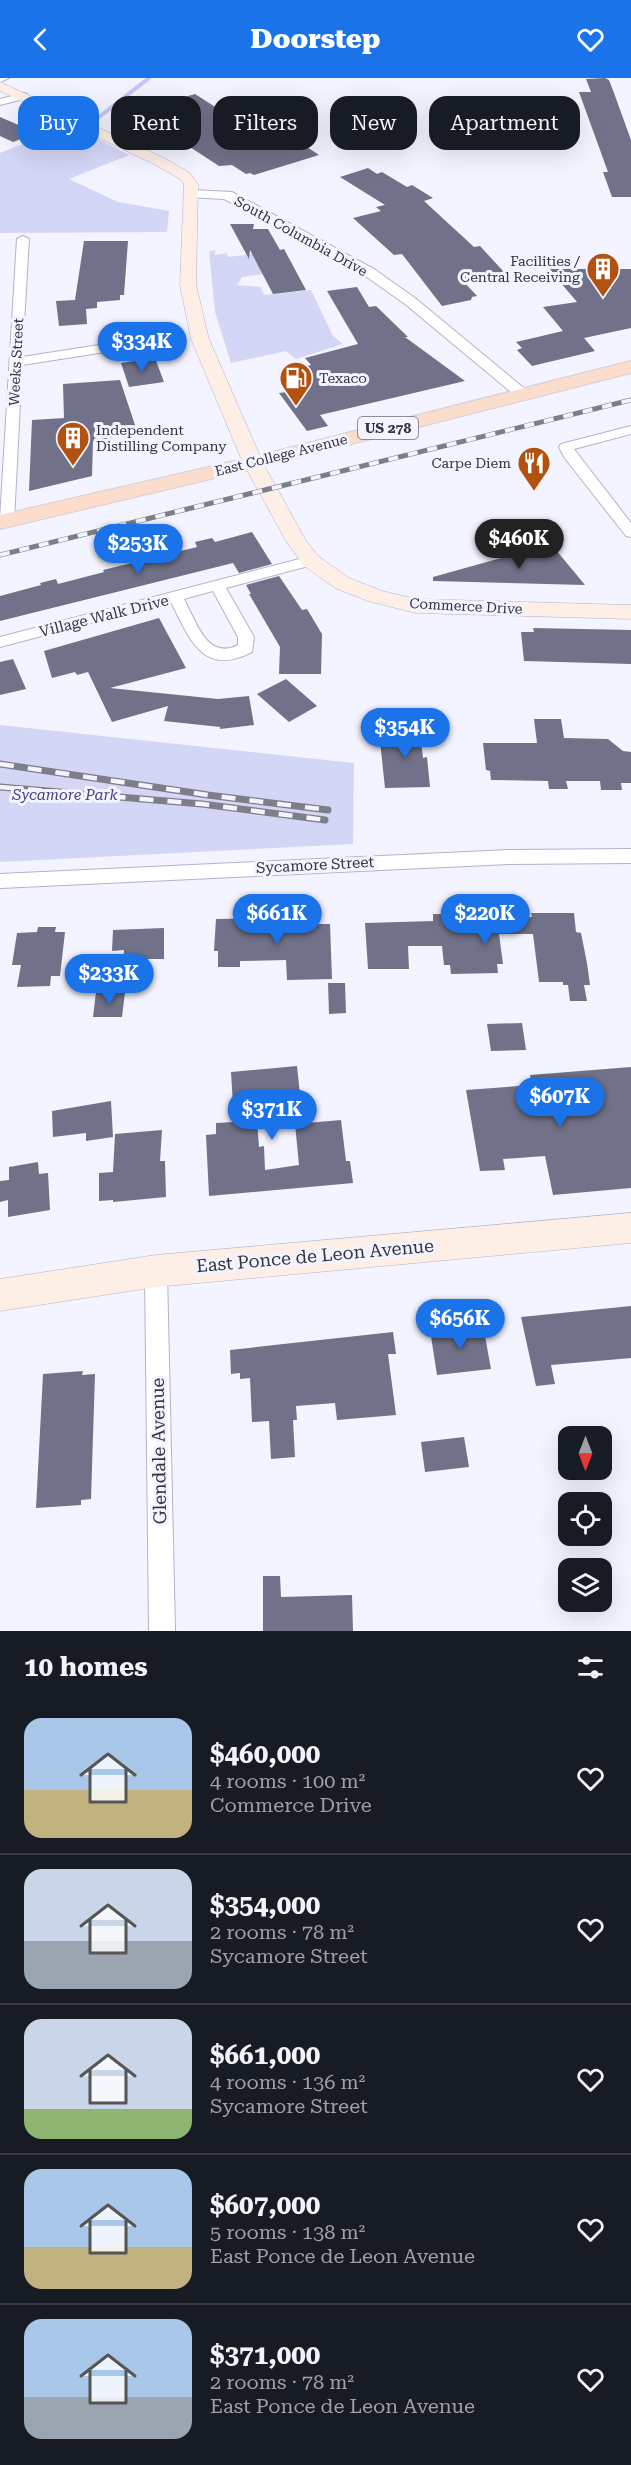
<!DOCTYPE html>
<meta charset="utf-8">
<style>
:root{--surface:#171b24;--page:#242831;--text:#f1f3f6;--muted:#9ea1a6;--line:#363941;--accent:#1a73e8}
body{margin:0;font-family:"Roboto Serif",serif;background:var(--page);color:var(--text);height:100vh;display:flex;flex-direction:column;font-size:22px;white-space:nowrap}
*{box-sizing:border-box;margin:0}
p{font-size:20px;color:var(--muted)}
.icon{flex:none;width:33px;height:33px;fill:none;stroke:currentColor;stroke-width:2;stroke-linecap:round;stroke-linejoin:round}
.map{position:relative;height:1553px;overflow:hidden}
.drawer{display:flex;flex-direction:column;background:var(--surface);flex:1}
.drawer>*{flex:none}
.top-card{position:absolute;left:18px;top:18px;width:596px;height:54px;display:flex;gap:12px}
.needle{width:39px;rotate:180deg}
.buttons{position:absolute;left:558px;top:1348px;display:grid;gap:12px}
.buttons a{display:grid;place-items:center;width:54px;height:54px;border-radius:12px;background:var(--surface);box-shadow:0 6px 24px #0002;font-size:30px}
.price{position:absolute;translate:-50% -51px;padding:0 14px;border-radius:21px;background:var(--accent);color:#fff;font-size:20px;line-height:39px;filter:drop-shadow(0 2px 3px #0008)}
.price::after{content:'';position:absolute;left:50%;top:36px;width:18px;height:14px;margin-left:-9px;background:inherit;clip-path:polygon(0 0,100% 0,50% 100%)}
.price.active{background:#222;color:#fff}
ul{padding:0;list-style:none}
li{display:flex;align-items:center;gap:18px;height:150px;padding:0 24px}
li+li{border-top:2px solid var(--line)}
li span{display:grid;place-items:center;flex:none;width:168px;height:120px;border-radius:18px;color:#555}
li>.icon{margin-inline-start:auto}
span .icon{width:72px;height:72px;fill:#fffc;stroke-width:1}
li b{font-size:26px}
h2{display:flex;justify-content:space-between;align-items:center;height:72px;padding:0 24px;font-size:26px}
.tag{padding:0 21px;border-radius:18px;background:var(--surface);box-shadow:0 6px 24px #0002;font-size:21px;line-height:54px}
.tag.active{background:var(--accent);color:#fff}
header{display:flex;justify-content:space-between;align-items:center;height:78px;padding:0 24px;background:var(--accent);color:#fff;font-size:27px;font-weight:800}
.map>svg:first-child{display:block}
.green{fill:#d4d6f6}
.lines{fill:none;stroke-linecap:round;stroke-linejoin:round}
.stream{stroke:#c4c6f9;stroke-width:4}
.building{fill:#717289}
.minor-casing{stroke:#b2b3cc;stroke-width:2}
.tertiary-casing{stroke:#b2b3cc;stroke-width:2}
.secondary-casing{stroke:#b2b3cc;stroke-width:1}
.primary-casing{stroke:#d2d2d4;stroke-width:2}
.minor{fill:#fff;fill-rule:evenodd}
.tertiary{fill:#fff;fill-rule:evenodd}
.secondary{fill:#fdeee6;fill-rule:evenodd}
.primary{fill:#fbdccd;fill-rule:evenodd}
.rail-far1-casing{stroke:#7d7e88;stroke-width:5}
.rail-casing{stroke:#7d7e88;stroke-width:7}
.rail-far1{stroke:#f3f4ff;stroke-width:4;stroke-dasharray:10;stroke-linecap:butt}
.rail{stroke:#f3f4ff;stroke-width:4.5;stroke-dasharray:14;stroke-linecap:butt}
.labels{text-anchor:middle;stroke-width:6;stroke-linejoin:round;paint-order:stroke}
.far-street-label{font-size:14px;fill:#33343d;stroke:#f3f4ff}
.far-poi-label{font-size:14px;fill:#33343d;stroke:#f3f4ff;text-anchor:end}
.shield{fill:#f3f4ff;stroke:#6d6e77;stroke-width:1.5}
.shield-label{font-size:14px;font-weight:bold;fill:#33343d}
.street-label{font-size:15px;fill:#33343d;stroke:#f3f4ff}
.park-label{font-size:15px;font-style:italic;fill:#454280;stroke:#f3f4ff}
.near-street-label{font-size:18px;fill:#33343d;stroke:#f3f4ff}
</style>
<header><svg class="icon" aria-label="back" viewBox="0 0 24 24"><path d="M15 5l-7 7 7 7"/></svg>Doorstep<svg class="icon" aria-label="heart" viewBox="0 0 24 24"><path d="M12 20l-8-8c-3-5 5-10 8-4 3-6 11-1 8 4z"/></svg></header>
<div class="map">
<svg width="631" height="1553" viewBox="0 0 631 1553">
<rect width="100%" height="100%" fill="#f3f4ff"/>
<path class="green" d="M71,47L129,77L69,101L118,124L169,133L167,154L0,155V75Z
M215,172V177L227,175L228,179L252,176L289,182L293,186L273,188L276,194L242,199L237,207L261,209L264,217L311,212L333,258L343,266L296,281L286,273L231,285L215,234L209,173Z
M0,647L354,685L353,766L0,784Z"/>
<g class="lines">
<path class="stream" d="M94,43L149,0"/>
</g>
<path class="building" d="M605,0L609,2L614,15L631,62V119H612L603,94H608L579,14H591L586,1Z
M195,16L253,53L274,47L319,77L254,97L250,95L246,96L232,87L219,88L176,60L128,36L169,18L178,21Z
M0,39L37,55L13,64L0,58Z
M368,90L377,96L382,94L407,109L412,107L433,120L424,123L474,169L480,168L504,194L464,204L477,218L472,219L471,222L442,228L402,176L394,177L353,140L381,133L376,129L385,127L340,99Z
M230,146H254L253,151H268L280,172L284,171L306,212L273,216L250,172L249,181Z
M84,163H128L124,217H120V222L97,224V230L86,231L87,246L59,248L56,223L75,222Z
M549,191H631V250L584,260L595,273L532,288L517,272L522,270L516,264L563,253L543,229L577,224Z
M357,209L369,229L376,228L408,259H405L465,303L320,337L328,348L307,353L279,315L295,313L279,296L311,287L305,280L358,266L327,213Z
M155,280L164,304L129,309L121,285Z
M120,302L138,356L93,363L92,398L29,413L32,342L64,340L63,306Z
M252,454L272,486L239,495L233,485L0,543V518L41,507L40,505L56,501L58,506L104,494L103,492L197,469L195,464L212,460L215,464Z
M551,466L585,507L433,503V499Z
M279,498L302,532L307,531L322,556L321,596H279L280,569L249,516H251L246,507Z
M159,540L186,590L110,610L218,621L249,618L254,647L220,651V649L164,643L168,628L112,644L88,594L77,597L75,594L52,600L44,573Z
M533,550L631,552V586L524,583L521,554H534Z
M13,581L26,611L0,617V584Z
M286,601L317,628L289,644L257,616Z
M534,641H561L564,660L608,661L623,673L631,674V705H621L622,712H601L600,703H566L568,711H549L548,703L491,702L490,693L486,692L483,665H537Z
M393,646H419L423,680L427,679L430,709L385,710L380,663H394Z
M531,835H574L576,854L581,855L587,885L590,907H584L587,923H570L568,907H563V904H539L533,856H499L503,886H497L498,895L451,896L450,887H444L442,868H408L409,891H368L365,845L433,843V836H462L463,840L532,839Z
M316,839L317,846H330L332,901L287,902L286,882L240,883V889H218V873H214L216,841Z
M38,849H56L55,854H65L60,898H51L50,908L17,909L21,887H12L17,855L37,854Z
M164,850V881H148V885L123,886L124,872L112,873L113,852Z
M328,905H345L346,935L329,936Z
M96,914H125L122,939H93Z
M522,945L526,972L491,973L487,946Z
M297,988L301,1026L256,1030L259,1069L264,1068L265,1092L299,1087L295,1046L341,1042L346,1083H350L353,1105L209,1118L206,1057L216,1056V1045L234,1044L231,994Z
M631,989V1110L553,1117L545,1078L503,1081L505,1092L480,1093L466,1012L532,1007L530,997Z
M111,1023L113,1059L86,1063V1055L53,1059L52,1033Z
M162,1052L160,1083H165L166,1119L113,1124V1122L99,1123V1095L113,1094L115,1056Z
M38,1084L39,1096L48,1095L50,1132L8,1139V1122L0,1124V1103L9,1102V1089Z
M631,1228V1280L551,1287L555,1306L536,1308L521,1239Z
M483,1247L491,1291L437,1297L430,1252Z
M393,1254L396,1276H388L396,1337L337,1342L335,1325L296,1328L297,1342H293L295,1379L271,1381L269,1343L252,1344L250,1300L240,1301V1295L231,1296L230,1272Z
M83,1293L82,1297L95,1296L91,1421L81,1422V1427L36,1430L43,1296Z
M464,1359L469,1389L425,1394L421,1364Z
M263,1498H280L281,1519L352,1517L353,1553H263Z"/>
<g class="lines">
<g class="minor-casing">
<path id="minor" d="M0,0H9L0,4Z
M24,15L27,16V20L0,27V21Z
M23,158L29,161L22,279L157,258L163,262L157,266L22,287L14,443L7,447L2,446L0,441L17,161Z
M631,348V356L574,371L631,445V459L626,458L564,379L559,369L561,366Z
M311,478L318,483L316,486L226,510L254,559L252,574C203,599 190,562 171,524L0,569V559ZM213,513L238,559V567C207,583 196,543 184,521Z
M631,771V785L509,786L0,810V796L509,772Z
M156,1182L164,1185L167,1193L175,1553H149L145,1193L148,1185Z"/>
</g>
<g class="tertiary-casing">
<path id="tertiary" d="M193,112L232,114L374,191L415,220L531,316L523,321L517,319L405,226L364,197L224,121L188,119L186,116Z"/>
</g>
<g class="secondary-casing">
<path id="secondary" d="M0,4L164,80L190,95L198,106L196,207L209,261L263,385L305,461L318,478L349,500L382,513L416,521L631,527V541L416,535L368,523L335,510L304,488L286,463L243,385L191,261L180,207L184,106L180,101L154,86L0,13Z
M631,1135V1165L156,1209L0,1233V1201L156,1177Z"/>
</g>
<g class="primary-casing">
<path id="primary" d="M631,283V295L253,391L0,451V437L252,379Z"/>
</g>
<use href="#minor" class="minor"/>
<use href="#tertiary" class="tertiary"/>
<use href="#secondary" class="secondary"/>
<use href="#primary" class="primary"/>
<g class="rail-far1-casing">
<path id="rail-far1" d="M0,477L631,322"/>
</g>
<g class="rail-casing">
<path id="rail" d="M0,686L208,717L328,732
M0,709L202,726L325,742"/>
</g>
<use href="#rail-far1" class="rail-far1"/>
<use href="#rail" class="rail"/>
</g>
<defs>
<g id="building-pin" transform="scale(1.725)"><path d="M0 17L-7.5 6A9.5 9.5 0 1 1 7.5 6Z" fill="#b35210" stroke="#f3f4ff"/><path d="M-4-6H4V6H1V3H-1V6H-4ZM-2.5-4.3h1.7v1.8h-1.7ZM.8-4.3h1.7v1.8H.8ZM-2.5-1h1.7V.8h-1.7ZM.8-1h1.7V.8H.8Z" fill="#fff"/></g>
<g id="fuel-pin" transform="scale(1.725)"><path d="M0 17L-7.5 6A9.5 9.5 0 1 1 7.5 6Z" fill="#b35210" stroke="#f3f4ff"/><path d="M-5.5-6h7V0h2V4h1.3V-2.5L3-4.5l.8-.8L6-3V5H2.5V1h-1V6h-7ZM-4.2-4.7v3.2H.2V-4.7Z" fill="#fff"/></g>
<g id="restaurant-pin" transform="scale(1.725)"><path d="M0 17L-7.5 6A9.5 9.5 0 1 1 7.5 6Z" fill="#b35210" stroke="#f3f4ff"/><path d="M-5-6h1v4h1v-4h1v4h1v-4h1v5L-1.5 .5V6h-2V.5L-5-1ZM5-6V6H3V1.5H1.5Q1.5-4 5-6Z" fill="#fff"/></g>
</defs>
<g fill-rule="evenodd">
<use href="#building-pin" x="603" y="191"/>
<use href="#fuel-pin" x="296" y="300"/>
<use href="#building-pin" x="73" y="360"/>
<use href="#restaurant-pin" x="534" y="385"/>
</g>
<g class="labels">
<g class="far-street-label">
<text transform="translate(301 158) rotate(29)" y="5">South Columbia Drive</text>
<text transform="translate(16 284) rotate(-87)" y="5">Weeks Street</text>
<text transform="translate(281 377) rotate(-14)" y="5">East College Avenue</text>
<text transform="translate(466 528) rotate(3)" y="5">Commerce Drive</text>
</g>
<g class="far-poi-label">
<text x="580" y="188">Facilities /<tspan x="580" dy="16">Central Receiving</tspan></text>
<text x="319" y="305" text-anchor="start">Texaco</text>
<text x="96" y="357" text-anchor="start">Independent<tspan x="96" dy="16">Distilling Company</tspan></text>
<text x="511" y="390">Carpe Diem</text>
</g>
<rect class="shield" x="358" y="339" width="60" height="22" rx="4.5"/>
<g class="shield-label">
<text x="388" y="355">US 278</text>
</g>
<g class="street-label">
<text transform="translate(104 538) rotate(-14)" y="5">Village Walk Drive</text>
<text transform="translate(315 787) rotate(-3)" y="5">Sycamore Street</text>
</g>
<g class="park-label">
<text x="65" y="722">Sycamore Park</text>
</g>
<g class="near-street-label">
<text transform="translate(315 1178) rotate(-5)" y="6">East Ponce de Leon Avenue</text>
<text transform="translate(159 1373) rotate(-91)" y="6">Glendale Avenue</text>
</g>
</g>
</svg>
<div class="buttons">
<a><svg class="needle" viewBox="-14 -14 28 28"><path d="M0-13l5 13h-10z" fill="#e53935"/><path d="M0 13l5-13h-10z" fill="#9ea1a6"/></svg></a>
<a><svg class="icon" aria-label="locate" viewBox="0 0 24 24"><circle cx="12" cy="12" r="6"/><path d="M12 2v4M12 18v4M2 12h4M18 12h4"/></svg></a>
<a><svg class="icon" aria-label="layers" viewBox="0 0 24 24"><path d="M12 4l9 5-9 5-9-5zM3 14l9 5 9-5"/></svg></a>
</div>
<b class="price" style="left:142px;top:295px">$334K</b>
<b class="price active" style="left:519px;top:492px">$460K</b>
<b class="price" style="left:138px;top:497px">$253K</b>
<b class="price" style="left:405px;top:681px">$354K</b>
<b class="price" style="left:277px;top:867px">$661K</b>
<b class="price" style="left:485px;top:867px">$220K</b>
<b class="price" style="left:109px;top:927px">$233K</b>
<b class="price" style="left:560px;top:1050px">$607K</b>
<b class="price" style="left:272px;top:1063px">$371K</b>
<b class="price" style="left:460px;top:1272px">$656K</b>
<div class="top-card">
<a class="tag active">Buy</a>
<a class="tag">Rent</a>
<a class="tag">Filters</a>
<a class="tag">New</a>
<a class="tag">Apartment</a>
</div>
</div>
<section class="drawer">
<h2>10 homes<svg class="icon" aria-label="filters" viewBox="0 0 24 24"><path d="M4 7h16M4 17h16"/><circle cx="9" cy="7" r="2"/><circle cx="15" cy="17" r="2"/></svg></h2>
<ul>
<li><span style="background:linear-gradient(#a9c7e8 60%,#c2b280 0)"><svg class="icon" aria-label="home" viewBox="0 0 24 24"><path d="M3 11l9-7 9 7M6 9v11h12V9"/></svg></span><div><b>$460,000</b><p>4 rooms · 100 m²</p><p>Commerce Drive</p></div><svg class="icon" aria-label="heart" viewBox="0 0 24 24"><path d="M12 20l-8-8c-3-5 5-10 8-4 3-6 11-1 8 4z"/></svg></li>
<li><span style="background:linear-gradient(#c9d6e8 60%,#9aa5b1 0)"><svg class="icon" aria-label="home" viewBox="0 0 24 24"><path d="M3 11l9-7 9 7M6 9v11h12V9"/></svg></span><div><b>$354,000</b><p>2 rooms · 78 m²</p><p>Sycamore Street</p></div><svg class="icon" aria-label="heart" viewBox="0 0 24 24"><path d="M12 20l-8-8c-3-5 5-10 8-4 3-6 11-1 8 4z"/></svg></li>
<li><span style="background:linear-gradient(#c9d6e8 75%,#8fb573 0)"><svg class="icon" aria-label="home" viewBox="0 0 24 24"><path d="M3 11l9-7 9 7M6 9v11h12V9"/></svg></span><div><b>$661,000</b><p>4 rooms · 136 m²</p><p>Sycamore Street</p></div><svg class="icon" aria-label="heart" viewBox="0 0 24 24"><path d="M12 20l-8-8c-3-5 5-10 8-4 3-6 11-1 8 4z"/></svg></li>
<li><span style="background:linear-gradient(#a9c7e8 65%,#c2b280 0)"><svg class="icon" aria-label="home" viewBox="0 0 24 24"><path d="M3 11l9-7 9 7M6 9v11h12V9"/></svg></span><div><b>$607,000</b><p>5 rooms · 138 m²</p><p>East Ponce de Leon Avenue</p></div><svg class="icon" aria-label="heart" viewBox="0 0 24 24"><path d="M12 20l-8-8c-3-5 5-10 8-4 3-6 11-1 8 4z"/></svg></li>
<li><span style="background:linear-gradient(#a9c7e8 65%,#9aa5b1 0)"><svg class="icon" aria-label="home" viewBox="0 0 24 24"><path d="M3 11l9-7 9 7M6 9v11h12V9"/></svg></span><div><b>$371,000</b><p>2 rooms · 78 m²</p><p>East Ponce de Leon Avenue</p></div><svg class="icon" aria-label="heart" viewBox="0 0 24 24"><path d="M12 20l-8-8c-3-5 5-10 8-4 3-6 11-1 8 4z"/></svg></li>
</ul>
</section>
